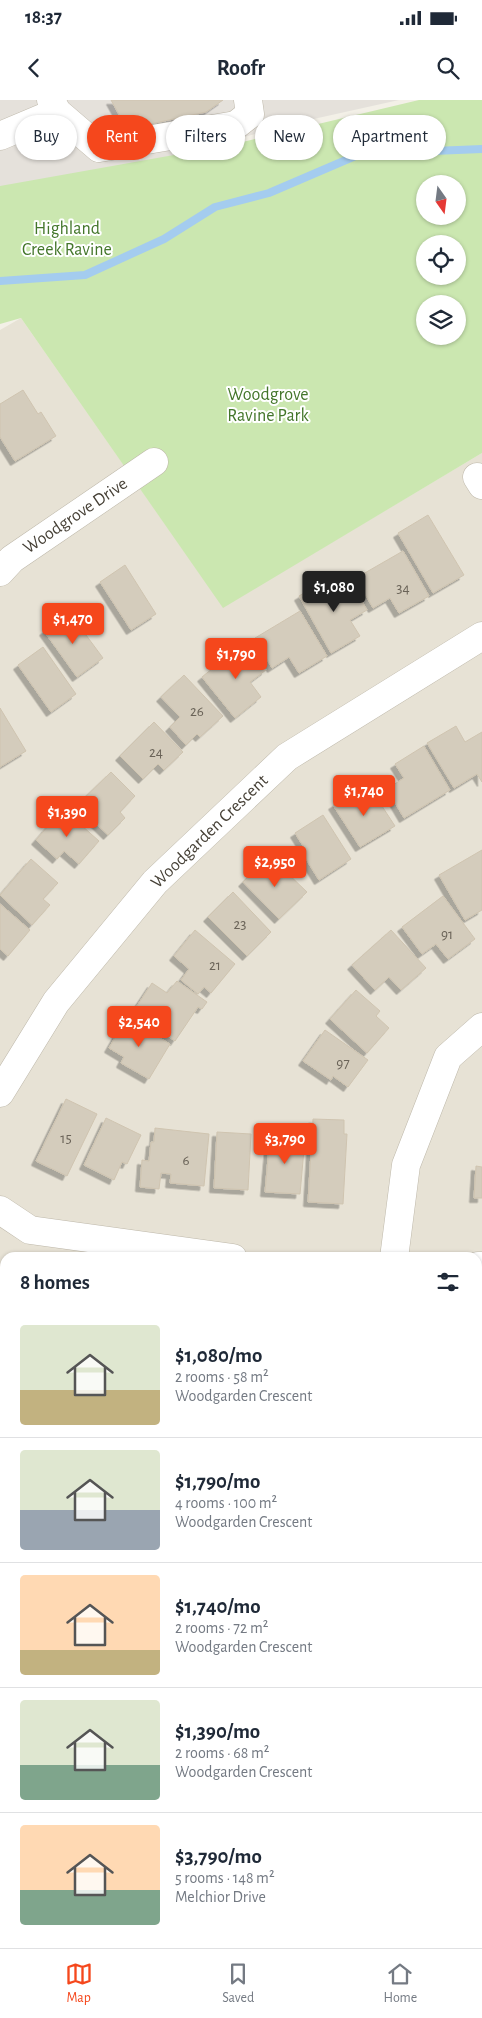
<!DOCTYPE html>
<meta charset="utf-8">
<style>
:root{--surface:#fff;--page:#f2f2f3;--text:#1f2937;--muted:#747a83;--line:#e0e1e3;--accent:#f5471c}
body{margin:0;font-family:"Alegreya Sans",sans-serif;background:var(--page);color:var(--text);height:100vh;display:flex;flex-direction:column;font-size:19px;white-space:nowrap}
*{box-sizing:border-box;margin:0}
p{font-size:16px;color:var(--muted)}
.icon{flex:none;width:28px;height:28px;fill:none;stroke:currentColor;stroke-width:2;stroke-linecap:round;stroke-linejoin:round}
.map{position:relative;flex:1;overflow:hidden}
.details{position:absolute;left:0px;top:1152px;width:482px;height:696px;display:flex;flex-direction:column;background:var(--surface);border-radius:15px 15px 0 0;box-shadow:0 1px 4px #0004}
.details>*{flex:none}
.hud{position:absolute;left:15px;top:15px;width:452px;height:45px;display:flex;gap:10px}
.needle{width:32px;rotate:166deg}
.fabs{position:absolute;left:416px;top:75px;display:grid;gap:10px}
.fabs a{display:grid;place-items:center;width:50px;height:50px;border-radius:50%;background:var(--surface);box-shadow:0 1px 4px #0004;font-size:25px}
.price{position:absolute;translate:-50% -42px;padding:0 11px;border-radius:5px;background:var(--accent);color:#fff;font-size:16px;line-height:32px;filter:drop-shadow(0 1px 2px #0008)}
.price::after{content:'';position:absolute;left:50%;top:30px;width:15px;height:11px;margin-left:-8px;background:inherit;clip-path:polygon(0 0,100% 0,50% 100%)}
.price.selected{background:#222;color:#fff}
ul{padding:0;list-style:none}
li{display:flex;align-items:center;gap:15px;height:125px;padding:0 20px}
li+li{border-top:1px solid var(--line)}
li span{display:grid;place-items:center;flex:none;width:140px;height:100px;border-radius:5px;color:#555}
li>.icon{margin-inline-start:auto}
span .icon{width:60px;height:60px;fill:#fffc;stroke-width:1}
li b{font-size:21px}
h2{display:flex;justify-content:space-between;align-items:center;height:60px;padding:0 20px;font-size:21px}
.tag{padding:0 18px;border-radius:22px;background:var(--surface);box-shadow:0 1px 4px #0004;font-size:18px;line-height:45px}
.tag.selected{background:var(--accent);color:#fff}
.status{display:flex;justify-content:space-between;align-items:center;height:35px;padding:0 25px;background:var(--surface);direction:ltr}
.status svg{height:14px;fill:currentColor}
header{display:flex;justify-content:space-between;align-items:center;height:65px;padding:0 20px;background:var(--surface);font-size:22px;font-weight:700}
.tab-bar{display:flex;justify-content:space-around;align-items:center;height:70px;border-top:1px solid var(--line);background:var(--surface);font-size:14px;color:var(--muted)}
.tab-bar a{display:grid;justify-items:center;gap:2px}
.tab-bar .selected{color:var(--accent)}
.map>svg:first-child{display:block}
.residential{fill:#e7e2d5;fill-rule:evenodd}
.industrial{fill:#e5e1db}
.green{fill:#cbe7b0;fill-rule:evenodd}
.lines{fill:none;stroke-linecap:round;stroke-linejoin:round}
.stream{stroke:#a4ccef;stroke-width:8}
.building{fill:#d4ccbc;stroke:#cfc4b0;filter:url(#shadow)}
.minor-casing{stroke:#beb8aa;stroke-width:29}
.minor{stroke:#fff;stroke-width:28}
.labels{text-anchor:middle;stroke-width:4;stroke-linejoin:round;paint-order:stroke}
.number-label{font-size:15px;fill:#6a6358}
.park-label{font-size:18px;fill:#43762a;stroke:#fff}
.street-label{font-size:18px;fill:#464036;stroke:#fff}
</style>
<div class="status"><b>18:37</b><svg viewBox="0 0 49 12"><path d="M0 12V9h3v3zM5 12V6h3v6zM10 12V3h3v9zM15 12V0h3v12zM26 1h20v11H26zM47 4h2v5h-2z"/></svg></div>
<header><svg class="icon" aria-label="back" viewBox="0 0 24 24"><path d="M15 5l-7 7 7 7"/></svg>Roofr<svg class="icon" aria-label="search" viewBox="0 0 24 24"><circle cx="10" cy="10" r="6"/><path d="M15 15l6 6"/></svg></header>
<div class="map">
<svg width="482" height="1848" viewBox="0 0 482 1848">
<defs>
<filter id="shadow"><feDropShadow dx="-4.5" dy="4.5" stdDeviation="0" flood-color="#0004"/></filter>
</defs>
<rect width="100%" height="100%" fill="#f3f0e7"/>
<path class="residential" d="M21,218L223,507L482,353V1848H0V230ZM5,1158H478V1844H5Z"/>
<path class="industrial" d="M0,0H399L291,24L135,67L0,87Z"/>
<path class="green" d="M419,0H482V353L223,508L21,218L0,224V86L230,45ZM425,84H458V116H425ZM425,144H458V176H425ZM425,204H458V236H425Z"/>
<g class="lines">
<path class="stream" d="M0,181L85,175L164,139L215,107L269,93L360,54L482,49"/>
</g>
<path class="building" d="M111,0H223L206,12L127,29Z
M23,290L38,314L41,312L56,336L15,361L0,337V304Z
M428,415L464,475L433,493L398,433Z
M403,451L429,496L399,513L390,498L373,508L356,478Z
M125,465L156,514L131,530L100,482Z
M350,481L367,510L350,520L360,536L331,553L299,496L322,482L329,494Z
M300,511L327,556L299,573L289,557L272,568L255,538Z
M69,512L103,558L77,577L44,531Z
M244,543L266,570L250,582L261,597L235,618L202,577Z
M43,547L76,594L51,612L18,565Z
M184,575L223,616L200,637L197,634L186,645L170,627L180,617L161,597Z
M0,608L26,651L0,667Z
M154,622L183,652L164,670L158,664L143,679L120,656Z
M456,626L465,642L482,632V682L477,674L454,688L427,643Z
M424,646L450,690L404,718L387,689L404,678L395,664Z
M111,672L135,696L120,712L125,718L108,735L77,705Z
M361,687L370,701L376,697L395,726L360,747L333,705Z
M63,709L99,741L79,764L64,751L57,759L36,740Z
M323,715L351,759L319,780L301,751L305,749L295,733Z
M482,750V810L465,820L439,775Z
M267,758L280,771L282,768L307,792L279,819L243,782Z
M31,759L58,783L43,799L50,805L32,825L0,795Z
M233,792L271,832L247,856L208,817Z
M443,796L475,839L448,859L436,844L422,854L402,827Z
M0,804L30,830L8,856L0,849Z
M195,830L235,864L211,893L204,887L198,894L181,880L189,869L174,856Z
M391,830L426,868L401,890L389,877L375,890L352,865Z
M177,881L207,902L202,909L198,907L175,941L133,912L152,883L167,893Z
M356,890L380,911L376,916L389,928L367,953L330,919Z
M126,918L170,944L149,979L121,963L124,957L109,948Z
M325,930L368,960L348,987L333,976L331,980L303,961Z
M66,999L97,1014L67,1076L36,1061Z
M106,1018L141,1035L127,1064L122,1062L114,1080L84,1065Z
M313,1019L344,1020V1034H347L343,1104L308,1102Z
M155,1028L209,1034L204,1086L170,1083L171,1074L161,1073L159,1089L140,1087L142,1060L149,1061L151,1042H154Z
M217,1032L251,1034L248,1090L214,1088Z
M270,1036L305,1038L300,1094L265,1092Z
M476,1066L482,1067V1098H474Z
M5,1242V1264L0,1262V1253Z
M482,1276V1293H478V1277Z
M482,1363V1383H479L481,1419H478V1364Z
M2,1425L5,1431V1466L0,1469Z
M0,1773L5,1782V1786L0,1789Z
M5,1793V1832L0,1824V1796Z
M204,1844H264L257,1848H207Z
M423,1844H456L458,1848H415Z"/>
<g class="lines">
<g class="minor-casing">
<path id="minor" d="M51,0L57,12L99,48L236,25L250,14L248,0
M0,36L57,12
M477,377L482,385
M0,472L12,459L154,362
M0,993L56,902L155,782L287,657L482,536
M0,1110L30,1130L233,1158
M394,1158L406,1065L448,957L482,927
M478,1166H482
M478,1487L482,1486
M0,1532L5,1529
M0,1653L5,1662
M478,1747L482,1757
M113,1844L115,1848"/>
</g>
<use href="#minor" class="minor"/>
</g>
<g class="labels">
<g class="number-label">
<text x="403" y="493">34</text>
<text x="197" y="616">26</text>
<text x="156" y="657">24</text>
<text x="240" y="829">23</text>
<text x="447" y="839">91</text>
<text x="215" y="870">21</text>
<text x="343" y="968">97</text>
<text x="66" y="1043">15</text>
<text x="186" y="1065">6</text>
</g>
<g class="park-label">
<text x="67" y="134">Highland<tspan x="67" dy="21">Creek Ravine</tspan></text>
<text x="268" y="300">Woodgrove<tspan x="268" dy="21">Ravine Park</tspan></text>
</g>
<g class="street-label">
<text transform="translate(75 415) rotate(-34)" y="6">Woodgrove Drive</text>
<text transform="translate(209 731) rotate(-44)" y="6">Woodgarden Crescent</text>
</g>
</g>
</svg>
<div class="fabs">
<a><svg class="needle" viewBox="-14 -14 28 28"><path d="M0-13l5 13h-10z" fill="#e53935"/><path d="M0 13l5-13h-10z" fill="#747a83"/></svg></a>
<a><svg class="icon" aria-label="locate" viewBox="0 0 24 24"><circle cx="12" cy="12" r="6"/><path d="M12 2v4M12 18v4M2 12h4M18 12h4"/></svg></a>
<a><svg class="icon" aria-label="layers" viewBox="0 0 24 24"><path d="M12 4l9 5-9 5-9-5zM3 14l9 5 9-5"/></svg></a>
</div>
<b class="price selected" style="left:334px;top:513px">$1,080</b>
<b class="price" style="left:73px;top:545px">$1,470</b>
<b class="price" style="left:236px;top:580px">$1,790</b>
<b class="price" style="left:364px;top:717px">$1,740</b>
<b class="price" style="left:67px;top:738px">$1,390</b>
<b class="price" style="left:275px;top:788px">$2,950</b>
<b class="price" style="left:139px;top:948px">$2,540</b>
<b class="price" style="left:285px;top:1065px">$3,790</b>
<div class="hud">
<a class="tag">Buy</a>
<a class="tag selected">Rent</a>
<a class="tag">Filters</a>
<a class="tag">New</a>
<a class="tag">Apartment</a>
</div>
<section class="details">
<h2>8 homes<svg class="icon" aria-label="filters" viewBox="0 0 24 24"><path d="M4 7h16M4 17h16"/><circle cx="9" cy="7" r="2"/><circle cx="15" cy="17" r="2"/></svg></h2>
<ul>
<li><span style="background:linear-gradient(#dfe7d0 65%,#c2b280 0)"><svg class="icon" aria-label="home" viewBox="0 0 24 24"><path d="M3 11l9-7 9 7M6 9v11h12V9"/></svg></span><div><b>$1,080/mo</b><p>2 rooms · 58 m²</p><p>Woodgarden Crescent</p></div></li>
<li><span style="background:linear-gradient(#dfe7d0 60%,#9aa5b1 0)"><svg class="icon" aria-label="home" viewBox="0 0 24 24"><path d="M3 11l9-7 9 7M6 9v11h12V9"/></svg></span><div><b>$1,790/mo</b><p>4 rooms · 100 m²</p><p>Woodgarden Crescent</p></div></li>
<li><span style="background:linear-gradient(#ffd9b3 75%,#c2b280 0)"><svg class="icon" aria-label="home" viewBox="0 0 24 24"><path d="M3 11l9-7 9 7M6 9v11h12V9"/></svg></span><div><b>$1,740/mo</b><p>2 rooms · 72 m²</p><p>Woodgarden Crescent</p></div></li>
<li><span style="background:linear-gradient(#dfe7d0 65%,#7fa58c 0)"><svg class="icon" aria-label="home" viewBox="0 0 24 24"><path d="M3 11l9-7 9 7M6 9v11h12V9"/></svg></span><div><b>$1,390/mo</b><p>2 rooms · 68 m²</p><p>Woodgarden Crescent</p></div></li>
<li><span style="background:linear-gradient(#ffd9b3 65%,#7fa58c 0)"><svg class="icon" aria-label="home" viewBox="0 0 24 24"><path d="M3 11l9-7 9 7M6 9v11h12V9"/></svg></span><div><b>$3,790/mo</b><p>5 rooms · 148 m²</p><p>Melchior Drive</p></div></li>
</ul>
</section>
</div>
<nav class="tab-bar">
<a class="selected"><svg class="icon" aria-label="map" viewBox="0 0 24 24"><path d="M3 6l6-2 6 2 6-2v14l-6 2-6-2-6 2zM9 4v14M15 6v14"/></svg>Map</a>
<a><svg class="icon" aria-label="saved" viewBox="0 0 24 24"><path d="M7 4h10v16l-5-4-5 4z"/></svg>Saved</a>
<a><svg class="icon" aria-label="home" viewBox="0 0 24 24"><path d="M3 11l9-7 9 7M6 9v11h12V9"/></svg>Home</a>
</nav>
